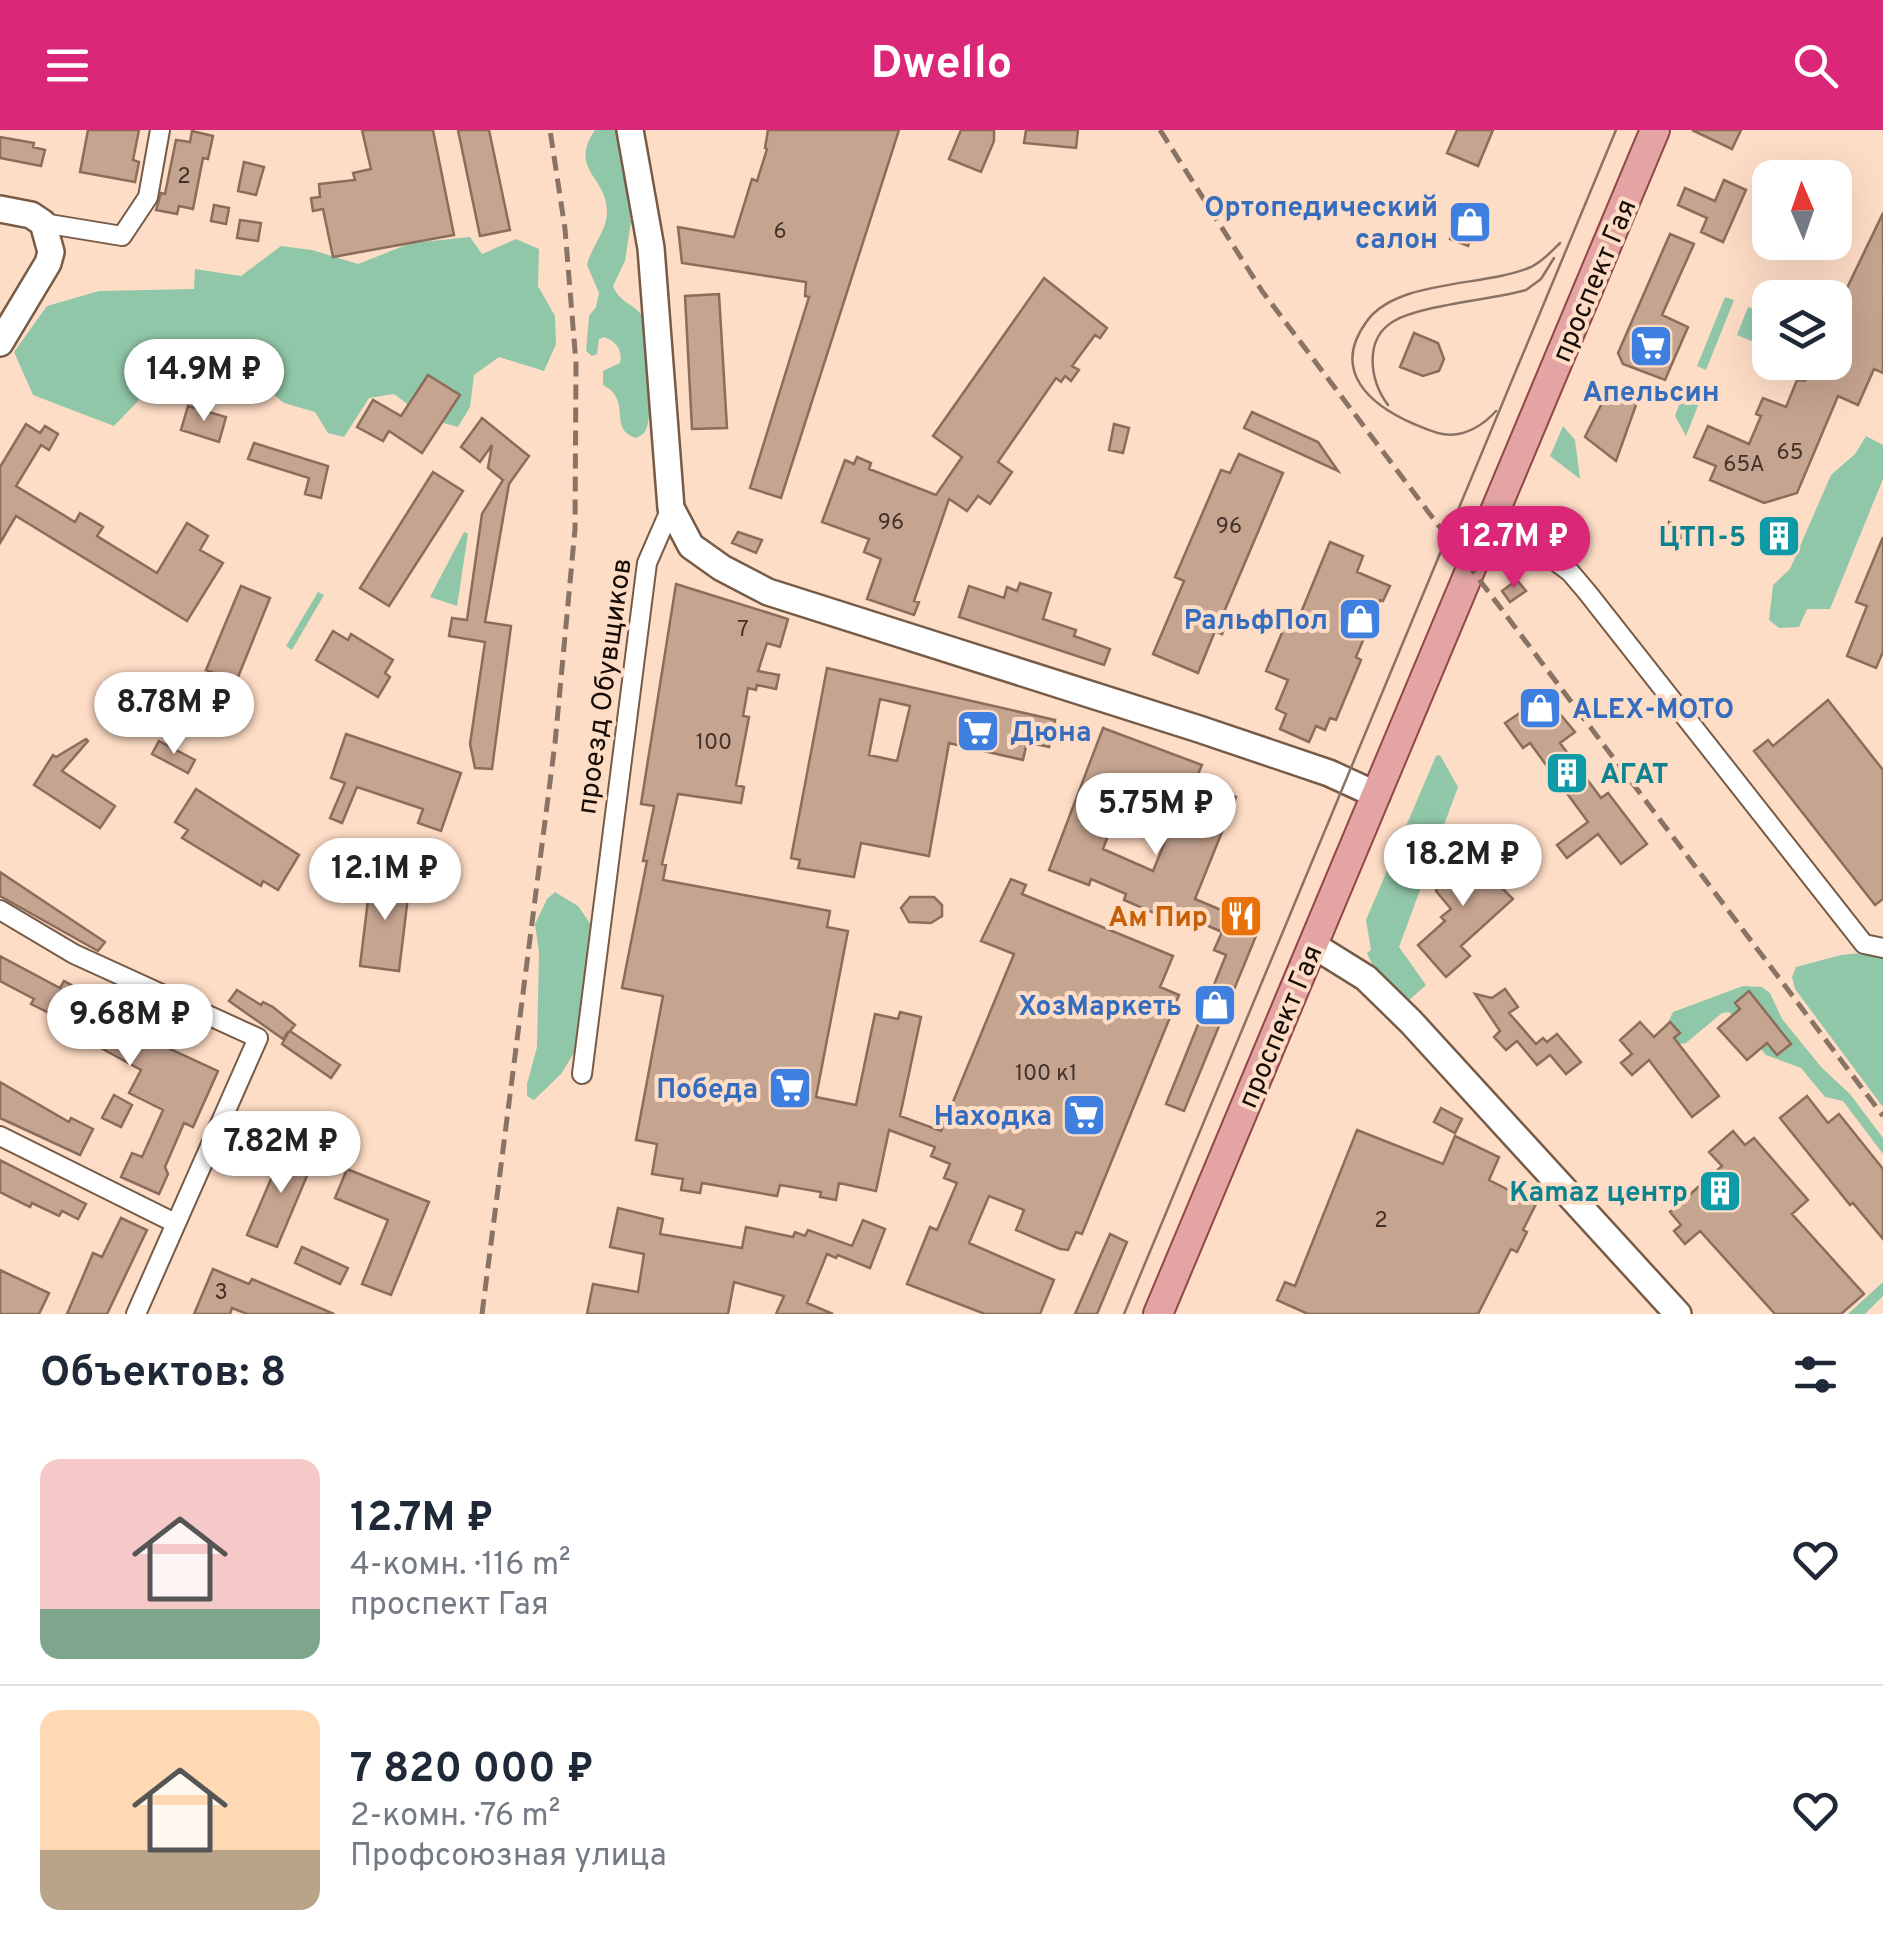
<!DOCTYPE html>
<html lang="ru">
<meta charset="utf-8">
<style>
:root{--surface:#fff;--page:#f6f6f7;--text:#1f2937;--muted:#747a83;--line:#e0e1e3;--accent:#db2777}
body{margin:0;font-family:Overpass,sans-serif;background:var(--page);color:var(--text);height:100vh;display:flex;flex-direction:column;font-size:38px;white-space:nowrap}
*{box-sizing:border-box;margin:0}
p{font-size:32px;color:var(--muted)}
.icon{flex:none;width:55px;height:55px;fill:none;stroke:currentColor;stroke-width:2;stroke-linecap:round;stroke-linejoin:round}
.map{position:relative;height:1184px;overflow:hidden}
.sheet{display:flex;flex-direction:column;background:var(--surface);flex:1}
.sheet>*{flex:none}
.needle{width:65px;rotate:358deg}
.fabs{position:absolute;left:1752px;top:30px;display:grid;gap:20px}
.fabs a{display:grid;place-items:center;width:100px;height:100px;border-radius:20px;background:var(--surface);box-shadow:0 10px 40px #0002;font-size:50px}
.price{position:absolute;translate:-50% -85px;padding:0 22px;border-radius:35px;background:#fff;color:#222;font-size:32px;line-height:65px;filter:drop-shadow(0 2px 5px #0008)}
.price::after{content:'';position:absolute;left:50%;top:60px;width:30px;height:22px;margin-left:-15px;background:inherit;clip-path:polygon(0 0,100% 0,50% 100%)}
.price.on{background:var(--accent);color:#fff}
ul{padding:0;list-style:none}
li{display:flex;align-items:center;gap:30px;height:250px;padding:0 40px}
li+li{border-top:2px solid var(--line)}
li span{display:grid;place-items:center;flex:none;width:280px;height:200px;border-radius:20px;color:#555}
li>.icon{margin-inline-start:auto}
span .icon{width:120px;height:120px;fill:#fffc;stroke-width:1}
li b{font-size:42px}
h2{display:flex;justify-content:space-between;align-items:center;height:120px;padding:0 40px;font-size:42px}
header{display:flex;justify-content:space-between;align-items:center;height:130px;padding:0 40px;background:var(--accent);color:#fff;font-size:45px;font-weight:700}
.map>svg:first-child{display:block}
.green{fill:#90c7a8}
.building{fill:#c5a490;stroke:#8b6d5a;stroke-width:2.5;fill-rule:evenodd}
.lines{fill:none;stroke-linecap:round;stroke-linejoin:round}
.street-casing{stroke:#765b47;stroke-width:22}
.secondary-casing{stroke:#765b47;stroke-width:30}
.primary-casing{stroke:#904745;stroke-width:32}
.street{stroke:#fff;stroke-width:18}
.secondary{stroke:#fff;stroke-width:25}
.primary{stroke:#e4a4a4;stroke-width:28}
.tram{stroke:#897365;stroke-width:2.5}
.rail{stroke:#897365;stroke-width:5;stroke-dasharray:15 8;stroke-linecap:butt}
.labels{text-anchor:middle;stroke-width:8;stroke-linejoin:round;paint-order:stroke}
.number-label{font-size:22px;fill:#423128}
.shop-label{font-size:28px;font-weight:bold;fill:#366cbe;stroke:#feddc6;text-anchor:end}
.street-label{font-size:28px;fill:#160b05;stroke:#feddc6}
.culture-label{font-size:28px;font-weight:bold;fill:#0d838f;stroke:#feddc6;text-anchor:end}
.food-label{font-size:28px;font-weight:bold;fill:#c56008;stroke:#feddc6;text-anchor:end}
</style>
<header><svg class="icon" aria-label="menu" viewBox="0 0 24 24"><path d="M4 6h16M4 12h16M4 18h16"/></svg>Dwello<svg class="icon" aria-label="search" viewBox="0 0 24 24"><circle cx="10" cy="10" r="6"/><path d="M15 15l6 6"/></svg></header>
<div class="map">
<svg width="1883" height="1184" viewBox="0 0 1883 1184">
<rect width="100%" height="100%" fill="#feddc6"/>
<path class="green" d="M595,0H619L631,92L625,131L613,156C619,172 632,173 641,184C651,199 653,279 647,297C644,305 643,304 636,308C607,299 633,270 603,255V241L620,233C623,220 616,211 604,207L599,209L597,224L592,226L586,221L589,186L596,177L599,163L587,135C591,117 607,101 607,82C607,46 568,40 595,0Z
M470,107L482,124L516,109L539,119L538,156L555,186L556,214L544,241L499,227L474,245L470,277L458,297L426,288L394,264L369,268L344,307L328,303L315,282L284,273L268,260L184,234L172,256L142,267L114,296L33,265L14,222L47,176L99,161L194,159L195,139L241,146L281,116L312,120L358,134L411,113Z
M1766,159L1786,167L1770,168V202L1764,216L1737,205L1748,177L1757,180Z
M1725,167L1734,170L1706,240L1697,236Z
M1680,272L1699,273L1686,306L1675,286Z
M1563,296L1575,310L1580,349L1550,326Z
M1866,306L1883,315V349L1830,479H1807L1799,497L1779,498L1769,490L1773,455L1790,439L1831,345L1855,324Z
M464,402L468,404L457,476L430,467Z
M318,462L324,465L292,520L286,516Z
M1440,625L1458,657L1399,817L1426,855L1407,872L1372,834L1367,823L1371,820L1366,790L1436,626Z
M555,762L578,776L594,799L579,915L561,944L534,970L527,966V954L537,917L539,822L535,794L547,769Z
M1861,823L1883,827V977L1795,859L1792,847L1796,837L1841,825Z
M1743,856L1762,857L1770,863L1782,889L1822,938L1850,964L1883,1008V1024L1843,971L1825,967L1801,938L1766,925L1729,882L1722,883L1686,913L1675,915L1665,899L1673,882Z
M1883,1152V1166L1865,1184H1848Z"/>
<path class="building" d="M88,0H139L133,30L139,32L135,52L80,42Z
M362,0H433L454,105L333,127L323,79L313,81L311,68L320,67L319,54L355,50L353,43L371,39Z
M458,0H489L510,100L480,106Z
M768,0H899L781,368L750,358L809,167L805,166L806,152L682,133L678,97L734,107L752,49L757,51L767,19L765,18Z
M961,0H994V11L981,42L949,29Z
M1026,0H1078L1076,18L1024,13Z
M1457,0H1493L1478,36L1447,23Z
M1692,0H1741L1732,19Z
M192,1L213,6L208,29L203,28L193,79L179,76L177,84L156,80L161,63L165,64L176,10L190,12Z
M0,7L34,13L33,17L45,20L41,36L0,28Z
M244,32L264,37L256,65L238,61Z
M1724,50L1746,60L1723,112L1701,102L1707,88L1678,75L1685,58L1715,71Z
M1464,73L1482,80L1468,116L1450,109Z
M214,75L229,78L226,94L211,91Z
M1883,83V243L1874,239L1858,275L1838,266L1797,363L1764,373L1710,350L1716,336L1694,327L1708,296L1749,314L1761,286L1756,284L1763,268L1786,277L1797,250L1805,251L1813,232L1835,241V155L1846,160Z
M240,90L261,93L258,111L237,108Z
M1670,104L1694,114L1662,185L1688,197L1665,250L1623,234L1618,223Z
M1044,148L1107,198L1100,208L1095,205L1072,236L1079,240L1071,251L1065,246L1061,252L1056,248L998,332L1012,342L990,374L978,366L967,381L949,369L914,471L919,472L914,485L867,469L881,429L864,422L869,409L822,392L845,330L854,334L857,327L871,333L869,339L936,365L962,327L933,306Z
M719,164L727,298L692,299L685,166Z
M1414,203L1438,213L1444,229L1439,241L1423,246L1400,237Z
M428,245L460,265L422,323L389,301L383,311L357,297L373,270L401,286Z
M1621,255L1636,275L1616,331L1585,307L1610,257Z
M188,276L226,287L219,312L181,300Z
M1252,282L1318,312L1338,341L1244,298Z
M482,288L529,326L509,354L485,492L511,496L492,639L475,638L470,614L485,512L449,506L452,488L467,490L482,384L503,350L488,338L492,315L480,332L461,317Z
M26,294L40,303L45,296L58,304L49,320L41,315L16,356L75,392L80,383L103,397L97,406L157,443L187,393L208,406L200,420L223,433L187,491L16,386L0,413V337Z
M1114,294L1129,298L1123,323L1109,320Z
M254,313L328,336L321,368L305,364L309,348L248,329Z
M1239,324L1283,343L1221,489L1227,492L1222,504L1215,501L1198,543L1153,524L1184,451L1175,447L1221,340L1230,343Z
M433,342L463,361L389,476L360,458Z
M1770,390L1797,402L1788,422L1761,410Z
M1669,392L1686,400L1677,418L1661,410Z
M738,402L762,410L756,423L732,413Z
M1883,407V522L1876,538L1847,526L1867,476L1856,472Z
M1330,412L1363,426L1357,442L1390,456L1383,471L1380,470L1356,527L1361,530L1336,590L1330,588L1325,600L1316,596L1309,612L1280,599L1286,584L1276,579L1288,550L1266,541L1284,498L1293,502Z
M1517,450L1526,461L1510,472L1502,461Z
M1020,453L1051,463L1043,489L1076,500L1074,506L1110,519L1104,535L959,487L969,456L1004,468L1007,457L1017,461Z
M676,454L788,489L780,517L767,513L758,541L779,545L776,559L757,555L756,560L748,558L743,586L749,587L736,655L744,657L741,673L678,664L662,734L666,735L663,750L830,781L827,797L848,801L816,967L856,975L875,884L898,889L900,882L921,887L900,986L941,1001L1014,824L981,811L1011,749L1026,755L1022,764L1173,826L1160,857L1179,865L1082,1104L1076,1102L1068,1120L1060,1119L1016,1100L1024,1080L989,1066L969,1113L1054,1150L1040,1184H985L907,1154L930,1097L937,1100L957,1053L944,1048L950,1034L931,1026L935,1017L889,1000L876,1061L839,1053L836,1070L820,1067L821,1062L780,1055L777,1066L702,1053L700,1063L681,1060L683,1049L652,1044L657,1014L636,1010L663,866L622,858L647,731H643L654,676L641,674Z
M241,456L270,468L236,552L206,540Z
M333,501L348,510L351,504L393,530L385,543L390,547L378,567L316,530Z
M827,538L1055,590L1049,617L1027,612L1023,630L949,613L929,726L861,713L854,747L798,738L800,730L791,728ZM880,569L910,576L897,631L869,625Z
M1545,566L1575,602L1560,613L1601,668L1608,663L1647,714L1621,734L1598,704L1567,728L1557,715L1588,692L1530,613L1523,618L1505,593Z
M1828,570L1883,640V769L1875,775L1754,621L1768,610L1773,616Z
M1103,598L1202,635L1195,651L1236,667L1195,769L1245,790L1241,799L1256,806L1184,981L1166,974L1226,825L1214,820L1222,802L1172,780L1168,789L1124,770L1126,764L1091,749L1089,755L1049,740ZM1129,650L1181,672L1153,741L1103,719Z
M346,604L461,643L441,701L418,693L423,679L357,657L342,693L330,688L345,653L331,648Z
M86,609L88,611L62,641L115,676L100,698L34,655L53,625L56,627Z
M159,611L195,630L188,643L152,624Z
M196,659L299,725L278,760L263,751L261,756L182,708L188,700L175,692Z
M1458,714L1513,769L1461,816L1470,826L1446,847L1418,815L1445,791L1441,787L1451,779L1436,761L1451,720Z
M0,742L105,812L98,821L0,766Z
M371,745L410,750L399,841L360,836Z
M910,767H934L942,775V786L931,793L909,792L901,778Z
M0,826L60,858L64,851L84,862L80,870L116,890L118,887L130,893L129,897L155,911L159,905L173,914L170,919L218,941L193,997L184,993L165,1037L168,1044L159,1064L121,1047L132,1023L142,1027L163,980L129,963L141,940L101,918L105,911L31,874L34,869L0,851Z
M1505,859L1518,877L1509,883L1536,914L1543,908L1547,912L1557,904L1581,932L1566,944L1550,925L1537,935L1517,911L1506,920L1494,907L1500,901L1475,864L1492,868Z
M237,860L261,875L263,872L273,877L295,895L290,901L340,935L331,948L282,914L289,901L283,909L229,871Z
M1749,861L1791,914L1777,925L1767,913L1747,930L1718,898L1740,879L1735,873Z
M1640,892L1654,907L1670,892L1680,903L1674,908L1719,966L1692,987L1649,930L1632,945L1621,933L1632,924L1620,910Z
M0,952L69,992L71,988L93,999L80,1025L0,988Z
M114,965L132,975L121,997L102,988Z
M1807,966L1828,993L1839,984L1883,1039V1109L1853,1073L1850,1075L1780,988Z
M1441,978L1462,989L1455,1003L1434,992Z
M1357,1000L1443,1034L1455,1006L1499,1027L1489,1050L1536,1074L1523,1100L1527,1102L1517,1122L1511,1119L1478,1184H1308L1277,1170L1285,1152L1295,1156Z
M1733,1001L1745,1015L1754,1008L1808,1070L1792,1084L1864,1164L1841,1184H1775L1700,1101L1685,1114L1674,1101L1681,1095L1670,1082L1722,1036L1709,1022Z
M286,1014L315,1027L277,1117L247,1105Z
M0,1030L86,1074L78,1089L62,1081L59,1086L32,1073L30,1077L0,1062Z
M347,1039L429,1072L391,1165L362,1154L388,1090L335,1068Z
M618,1078L663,1089L660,1104L742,1118L746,1097L793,1107L795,1102L805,1106L808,1100L852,1116L863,1090L885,1099L870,1138L838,1125L836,1128L827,1124L807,1173L833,1184H776L784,1166L734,1152L728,1184H587L593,1154L638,1162L644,1124L610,1117Z
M121,1088L147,1100L107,1184H67L93,1123L102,1127Z
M1110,1104L1127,1112L1097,1184H1075Z
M302,1117L348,1138L340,1154L295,1133Z
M213,1139L249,1154L252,1149L334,1184H247L232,1178L230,1184H194Z
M0,1140L49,1163L39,1184H0Z"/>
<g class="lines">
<g class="street-casing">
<path id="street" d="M43,93L122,106L148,67L160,0
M1496,386L1570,442L1587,462L1864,814L1883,818
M0,780L74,824L258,908L136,1184
M582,944L647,433L671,378
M0,1006L175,1093"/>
</g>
<g class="secondary-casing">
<path id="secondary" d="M630,0L651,118L671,378L691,416L722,438L768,462L1199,599L1329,643L1377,665
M0,79L31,85L43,93L51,122L48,133L0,213
M1313,815L1366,848L1411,892L1678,1184"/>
</g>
<g class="primary-casing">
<path id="primary" d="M1158,1184L1655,0"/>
</g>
<use href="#street" class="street"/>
<use href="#secondary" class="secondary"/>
<use href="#primary" class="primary"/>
<path class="tram" d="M1388,275C1370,251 1363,209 1394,191C1421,175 1492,170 1526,160L1541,149L1554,128
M1496,281C1486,292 1474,301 1458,304C1443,307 1428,300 1414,294C1370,275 1330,241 1367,191C1397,149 1485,157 1531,137C1543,131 1551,122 1560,113
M1124,1184L1616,0"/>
<path class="rail" d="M1160,0L1262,161L1883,986
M482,1184L555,613L575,399L576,233L565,99L550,0"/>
</g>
<defs>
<g id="shop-square" transform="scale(2.25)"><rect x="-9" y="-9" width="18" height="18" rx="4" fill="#3f7fe0" stroke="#feddc6"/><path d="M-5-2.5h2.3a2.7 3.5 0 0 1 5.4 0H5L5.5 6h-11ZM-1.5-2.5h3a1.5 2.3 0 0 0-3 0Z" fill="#fff"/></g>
<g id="supermarket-square" transform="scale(2.25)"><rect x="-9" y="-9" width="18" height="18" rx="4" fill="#3f7fe0" stroke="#feddc6"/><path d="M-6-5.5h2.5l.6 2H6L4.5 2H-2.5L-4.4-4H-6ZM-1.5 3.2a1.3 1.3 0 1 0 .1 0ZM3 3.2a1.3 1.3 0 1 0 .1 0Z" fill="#fff"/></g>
<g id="building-square" transform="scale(2.25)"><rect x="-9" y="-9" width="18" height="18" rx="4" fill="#0f9aa8" stroke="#feddc6"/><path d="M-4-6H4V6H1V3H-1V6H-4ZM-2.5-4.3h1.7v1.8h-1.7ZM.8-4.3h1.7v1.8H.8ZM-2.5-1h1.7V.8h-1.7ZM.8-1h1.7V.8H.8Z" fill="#fff"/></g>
<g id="restaurant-square" transform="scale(2.25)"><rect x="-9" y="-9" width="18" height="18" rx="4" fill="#e8710a" stroke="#feddc6"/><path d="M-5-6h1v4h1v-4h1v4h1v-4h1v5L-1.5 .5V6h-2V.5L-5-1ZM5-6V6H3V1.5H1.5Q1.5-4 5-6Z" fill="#fff"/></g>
</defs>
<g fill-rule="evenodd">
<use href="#shop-square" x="1470" y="92"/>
<use href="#supermarket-square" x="1651" y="216"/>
<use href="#building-square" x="1779" y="406"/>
<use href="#shop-square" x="1360" y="489"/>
<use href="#shop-square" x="1540" y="578"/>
<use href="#supermarket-square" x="978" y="601"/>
<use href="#building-square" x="1567" y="643"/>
<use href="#restaurant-square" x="1241" y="786"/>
<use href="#shop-square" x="1215" y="875"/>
<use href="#supermarket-square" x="790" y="958"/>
<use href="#supermarket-square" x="1084" y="985"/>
<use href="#building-square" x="1720" y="1061"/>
</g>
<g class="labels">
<g class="number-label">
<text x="184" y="53">2</text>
<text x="780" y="108">6</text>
<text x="1790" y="329">65</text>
<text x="1744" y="341">65А</text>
<text x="891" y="399">96</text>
<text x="1229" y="403">96</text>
<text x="743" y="506">7</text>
<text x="714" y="619">100</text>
<text x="1046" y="950">100 к1</text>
<text x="1381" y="1097">2</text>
<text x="221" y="1169">3</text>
</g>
<g class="shop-label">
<text x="1438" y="86">Ортопедический<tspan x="1438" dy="32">салон</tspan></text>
<text x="1651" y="271" text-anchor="middle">Апельсин</text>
<text x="1328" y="499">РальфПол</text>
<text x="1572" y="588" text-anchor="start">ALEX-MOTO</text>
<text x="1010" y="611" text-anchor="start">Дюна</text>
<text x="1182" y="885">ХозМаркеть</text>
<text x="758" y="968">Победа</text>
<text x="1052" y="995">Находка</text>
</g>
<g class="street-label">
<text transform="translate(1593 150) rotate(-67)" y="10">проспект Гая</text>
<text transform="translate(603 556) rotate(-82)" y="10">проезд Обувщиков</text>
<text transform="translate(1279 896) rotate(-67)" y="10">проспект Гая</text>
</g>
<g class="culture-label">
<text x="1746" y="416">ЦТП-5</text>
<text x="1600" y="653" text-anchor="start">АГАТ</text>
<text x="1688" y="1071">Kamaz центр</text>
</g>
<g class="food-label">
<text x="1208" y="796">Ам Пир</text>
</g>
</g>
</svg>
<div class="fabs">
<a><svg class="needle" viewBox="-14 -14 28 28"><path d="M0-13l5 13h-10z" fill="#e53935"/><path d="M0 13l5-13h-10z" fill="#747a83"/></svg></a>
<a><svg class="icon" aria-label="layers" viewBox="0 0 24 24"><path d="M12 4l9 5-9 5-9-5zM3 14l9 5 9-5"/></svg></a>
</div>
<b class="price" style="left:204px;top:294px">14.9M ₽</b>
<b class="price on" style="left:1514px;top:461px">12.7M ₽</b>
<b class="price" style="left:174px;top:627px">8.78M ₽</b>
<b class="price" style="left:1156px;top:728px">5.75M ₽</b>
<b class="price" style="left:1463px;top:779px">18.2M ₽</b>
<b class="price" style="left:385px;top:793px">12.1M ₽</b>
<b class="price" style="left:130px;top:939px">9.68M ₽</b>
<b class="price" style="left:281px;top:1066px">7.82M ₽</b>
</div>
<section class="sheet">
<h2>Объектов: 8<svg class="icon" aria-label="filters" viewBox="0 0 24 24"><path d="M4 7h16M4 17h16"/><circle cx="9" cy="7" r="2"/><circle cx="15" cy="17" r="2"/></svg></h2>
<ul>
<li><span style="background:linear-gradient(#f6c9c9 75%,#7fa58c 0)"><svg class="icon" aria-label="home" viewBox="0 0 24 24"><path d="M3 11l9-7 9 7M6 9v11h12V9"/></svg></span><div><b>12.7M ₽</b><p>4-комн. · 116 m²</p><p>проспект Гая</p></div><svg class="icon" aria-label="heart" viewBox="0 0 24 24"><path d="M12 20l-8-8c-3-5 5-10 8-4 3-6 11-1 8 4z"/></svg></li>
<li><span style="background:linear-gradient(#ffd9b3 70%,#b9a48a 0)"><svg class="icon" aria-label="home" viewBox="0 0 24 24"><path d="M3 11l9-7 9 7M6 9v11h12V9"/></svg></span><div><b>7 820 000 ₽</b><p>2-комн. · 76 m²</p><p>Профсоюзная улица</p></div><svg class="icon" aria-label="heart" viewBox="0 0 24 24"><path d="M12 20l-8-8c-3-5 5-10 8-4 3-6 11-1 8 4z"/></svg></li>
</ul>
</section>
